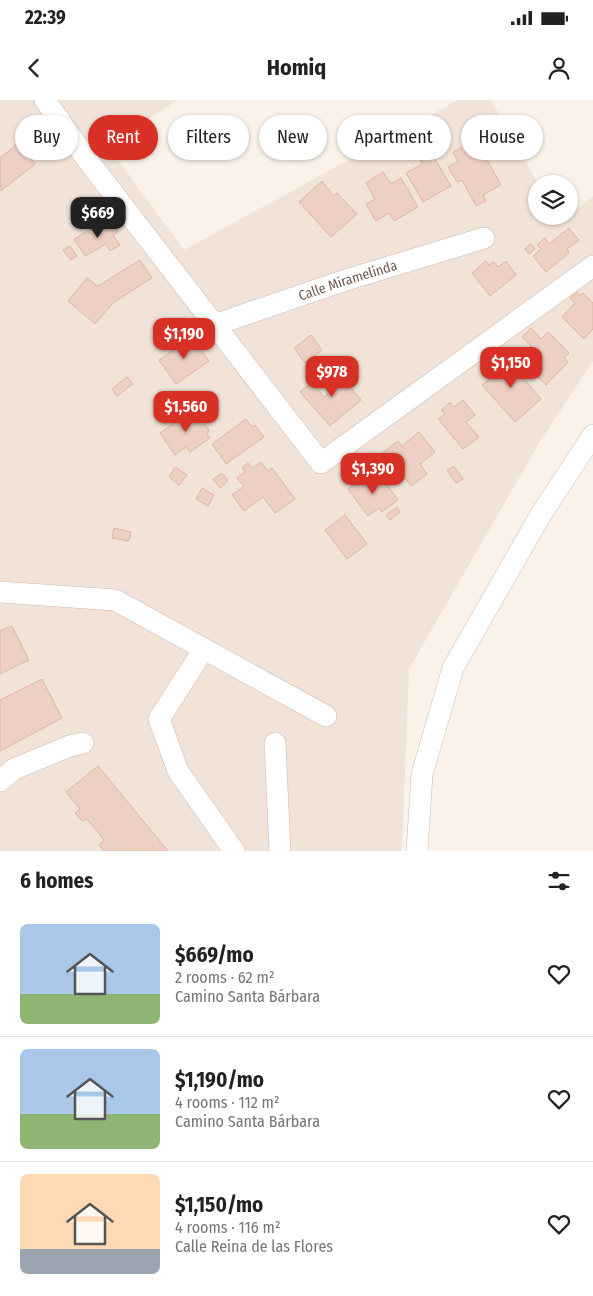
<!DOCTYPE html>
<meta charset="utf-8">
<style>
:root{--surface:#fff;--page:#f2f2f2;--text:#222;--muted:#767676;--line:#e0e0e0;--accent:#d93025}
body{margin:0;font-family:"Fira Sans Condensed",sans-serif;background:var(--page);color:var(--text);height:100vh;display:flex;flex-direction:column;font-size:19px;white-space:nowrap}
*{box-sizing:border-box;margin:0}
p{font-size:16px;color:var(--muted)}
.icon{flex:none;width:28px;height:28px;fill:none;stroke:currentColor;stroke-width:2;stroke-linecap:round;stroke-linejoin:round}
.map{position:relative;height:751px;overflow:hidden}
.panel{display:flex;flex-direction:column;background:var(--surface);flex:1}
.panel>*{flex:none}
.banner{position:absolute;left:15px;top:15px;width:564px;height:45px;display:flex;gap:10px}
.tools{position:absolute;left:528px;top:75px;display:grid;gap:10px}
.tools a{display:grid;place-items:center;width:50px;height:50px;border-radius:50%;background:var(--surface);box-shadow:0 1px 4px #0004;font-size:25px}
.price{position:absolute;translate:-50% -42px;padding:0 11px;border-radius:10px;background:var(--accent);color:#fff;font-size:16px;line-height:32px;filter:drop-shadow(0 1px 2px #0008)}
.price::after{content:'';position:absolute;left:50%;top:30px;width:15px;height:11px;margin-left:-8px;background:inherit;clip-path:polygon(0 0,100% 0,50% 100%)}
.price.active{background:#222;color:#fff}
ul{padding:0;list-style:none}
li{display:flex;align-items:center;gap:15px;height:125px;padding:0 20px}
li+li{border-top:1px solid var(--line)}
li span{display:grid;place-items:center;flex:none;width:140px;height:100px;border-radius:8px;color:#555}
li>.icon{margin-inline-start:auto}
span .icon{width:60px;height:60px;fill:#fffc;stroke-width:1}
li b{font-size:21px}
h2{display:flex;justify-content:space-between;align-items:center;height:60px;padding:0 20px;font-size:21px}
.pill{padding:0 18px;border-radius:22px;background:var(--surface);box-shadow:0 1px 4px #0004;font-size:18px;line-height:45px}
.pill.active{background:var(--accent);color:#fff}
.status{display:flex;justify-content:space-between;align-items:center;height:35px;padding:0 25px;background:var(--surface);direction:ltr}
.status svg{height:14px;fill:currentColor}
header{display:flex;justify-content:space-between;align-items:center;height:65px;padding:0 20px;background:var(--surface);font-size:22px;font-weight:700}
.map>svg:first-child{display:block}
.residential{fill:#f1e3d8}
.building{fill:#edd0c3;stroke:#deb6a5}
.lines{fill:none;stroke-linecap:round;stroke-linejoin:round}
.minor-casing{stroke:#cbb9b0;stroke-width:22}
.minor{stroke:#fff;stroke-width:21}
.labels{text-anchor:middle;stroke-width:4.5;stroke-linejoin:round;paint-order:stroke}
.street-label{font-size:14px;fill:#72584f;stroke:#fdf6ef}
</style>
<div class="status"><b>22:39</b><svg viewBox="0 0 49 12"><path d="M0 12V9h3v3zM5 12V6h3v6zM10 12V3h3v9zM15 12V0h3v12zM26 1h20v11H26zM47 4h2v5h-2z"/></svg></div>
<header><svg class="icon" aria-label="back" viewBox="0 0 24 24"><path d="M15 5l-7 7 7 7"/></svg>Homiq<svg class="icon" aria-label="person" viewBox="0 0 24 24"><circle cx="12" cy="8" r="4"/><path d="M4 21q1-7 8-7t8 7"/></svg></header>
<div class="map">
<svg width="593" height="751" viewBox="0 0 593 751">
<rect width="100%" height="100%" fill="#faf2e9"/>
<path class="residential" d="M0,0H178L107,45L184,150L458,0H491L538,84H536V116H557L560,122L593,96V261L538,345L409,569L402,751H0Z"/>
<path class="building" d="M25,38L37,53L31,58L35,64L1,91L0,58Z
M476,40L501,85L483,95L486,101L476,106L462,80L457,82L448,67L458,61L453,52Z
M432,54L451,86L423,102L406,73L422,64L420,61Z
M383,72L391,84L401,78L418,107L394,121L389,113L376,121L366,104L375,99L366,83Z
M322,81L334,96L337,93L357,114L331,137L299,102Z
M104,122L107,127L113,124L118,132L113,135L120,145L110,151L106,144L85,156L74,139Z
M569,128L579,140L567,149L569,153L546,172L533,156L541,149L537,145L545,138L549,144Z
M531,144L535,149L529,154L525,149Z
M70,146L77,156L71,160L63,150Z
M140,160L152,178L114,202L95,224L68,201L87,178L98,186Z
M486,161L489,165L494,162L498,167L506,161L516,175L490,196L472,173Z
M577,192L579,196L583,193L593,203V229L584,239L562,217L575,203L570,198Z
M531,228L541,239L548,232L569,253L564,258L568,262L546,285L528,267L534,261L525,252L531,246L522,237Z
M311,235L322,250L305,263L294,248Z
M192,237L209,261L176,284L159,260Z
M510,253L524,267L518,272L541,299L515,322L482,285L493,276L490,273L495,268L499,271L503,268L499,263Z
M334,268L361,300L330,326L300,292L312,282L324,297L331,292L321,279Z
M127,277L133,284L117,296L112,289Z
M463,300L475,315L466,322L479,337L463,349L438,319L445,314L441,310L450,302L454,307Z
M194,309L209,330L207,334L210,338L190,352L186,347L175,355L160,333Z
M246,319L252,327L255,325L264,337L226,364L212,344Z
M419,332L435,352L420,364L427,374L411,386L396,367L401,363L397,358L389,364L381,354L398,341L402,346Z
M261,362L268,371L272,368L295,399L275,413L263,397L244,411L232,395L244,386L237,378L245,372L242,368L248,363L252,368Z
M454,366L463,379L456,383L447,370Z
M175,367L187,375L179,385L169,377Z
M222,373L228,381L220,388L213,379Z
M379,374L398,400L382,412L379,408L368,416L348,389L362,379L365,383Z
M202,388L214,395L208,406L196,399Z
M397,407L400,412L390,420L386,415Z
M345,415L367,444L347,459L325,430Z
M114,428L131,432L129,441L112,438Z
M12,526L29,560L0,574V531Z
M42,579L62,618L0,651V600Z
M98,666L168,751H104L99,745L104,740L87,719L82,721L75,713L80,709L66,692Z"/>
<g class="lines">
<g class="minor-casing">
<g id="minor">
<path d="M45,0L89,62L321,363L593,166"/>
<path id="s1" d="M214,225L346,180L484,138"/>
<path d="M0,492L115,500L326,616"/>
<path d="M204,549L159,619L178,671L234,751"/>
<path d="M275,643L280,751"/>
<path d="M0,681L14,669L70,646L83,643"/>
<path d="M417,751L422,674L453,568L540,416L593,335"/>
</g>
</g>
<use href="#minor" class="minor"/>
</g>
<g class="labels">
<g class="street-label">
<text dy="5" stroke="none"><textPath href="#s1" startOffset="141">Calle Miramelinda</textPath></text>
</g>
</g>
</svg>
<div class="tools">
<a><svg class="icon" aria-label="layers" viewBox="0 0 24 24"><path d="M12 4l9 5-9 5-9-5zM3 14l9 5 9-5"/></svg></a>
</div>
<b class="price active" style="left:98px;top:139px">$669</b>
<b class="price" style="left:184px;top:260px">$1,190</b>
<b class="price" style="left:511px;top:289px">$1,150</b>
<b class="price" style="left:332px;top:298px">$978</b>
<b class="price" style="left:186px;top:333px">$1,560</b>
<b class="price" style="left:373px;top:395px">$1,390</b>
<div class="banner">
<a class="pill">Buy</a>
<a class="pill active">Rent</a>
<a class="pill">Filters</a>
<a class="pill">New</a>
<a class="pill">Apartment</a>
<a class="pill">House</a>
</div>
</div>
<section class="panel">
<h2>6 homes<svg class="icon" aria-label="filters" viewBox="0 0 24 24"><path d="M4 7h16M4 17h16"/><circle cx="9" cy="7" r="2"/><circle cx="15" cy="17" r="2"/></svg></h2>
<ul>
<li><span style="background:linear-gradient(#a9c7e8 70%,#8fb573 0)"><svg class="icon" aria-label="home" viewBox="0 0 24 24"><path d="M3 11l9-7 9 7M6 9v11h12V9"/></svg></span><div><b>$669/mo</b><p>2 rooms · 62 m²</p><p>Camino Santa Bárbara</p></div><svg class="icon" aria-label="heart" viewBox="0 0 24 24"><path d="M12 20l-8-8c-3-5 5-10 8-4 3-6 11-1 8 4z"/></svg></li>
<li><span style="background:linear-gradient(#a9c7e8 65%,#8fb573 0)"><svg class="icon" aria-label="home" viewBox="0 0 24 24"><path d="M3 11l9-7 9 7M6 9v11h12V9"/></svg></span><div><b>$1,190/mo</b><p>4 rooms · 112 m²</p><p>Camino Santa Bárbara</p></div><svg class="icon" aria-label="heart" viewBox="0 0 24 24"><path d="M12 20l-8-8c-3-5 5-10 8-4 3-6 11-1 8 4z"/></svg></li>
<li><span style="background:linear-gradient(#ffd9b3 75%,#9aa5b1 0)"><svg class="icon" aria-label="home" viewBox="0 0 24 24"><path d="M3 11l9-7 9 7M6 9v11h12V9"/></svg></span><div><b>$1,150/mo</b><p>4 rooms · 116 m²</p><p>Calle Reina de las Flores</p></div><svg class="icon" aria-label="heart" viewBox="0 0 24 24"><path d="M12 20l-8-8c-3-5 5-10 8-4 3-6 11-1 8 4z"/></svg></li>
</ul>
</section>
